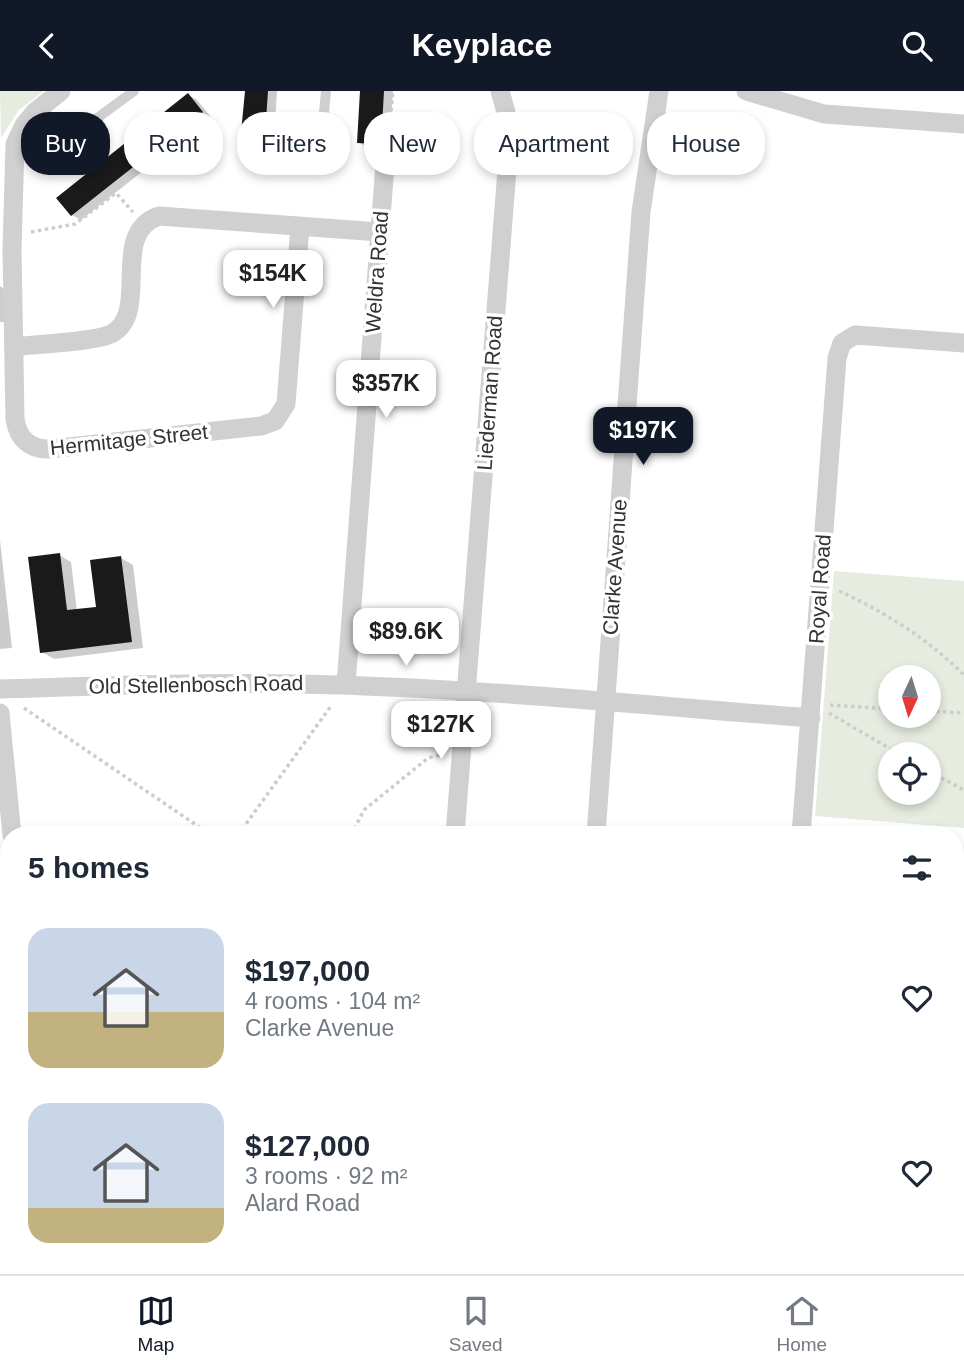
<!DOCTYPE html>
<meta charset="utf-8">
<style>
:root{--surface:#fff;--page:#f2f2f3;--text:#1f2937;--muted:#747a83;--line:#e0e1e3;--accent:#111827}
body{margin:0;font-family:Helvetica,sans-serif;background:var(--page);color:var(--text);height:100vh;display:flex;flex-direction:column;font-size:26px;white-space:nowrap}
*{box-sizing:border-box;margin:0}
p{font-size:23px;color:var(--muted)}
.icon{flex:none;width:38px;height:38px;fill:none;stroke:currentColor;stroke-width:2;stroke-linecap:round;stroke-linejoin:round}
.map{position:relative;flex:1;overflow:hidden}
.sheet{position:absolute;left:0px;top:735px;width:964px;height:448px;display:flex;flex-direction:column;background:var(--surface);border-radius:28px 28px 0 0;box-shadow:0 4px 10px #0003}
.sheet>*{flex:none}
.top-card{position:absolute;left:21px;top:21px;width:922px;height:63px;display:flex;gap:14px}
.needle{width:46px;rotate:184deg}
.controls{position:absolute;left:878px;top:574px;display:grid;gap:14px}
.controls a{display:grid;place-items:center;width:63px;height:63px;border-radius:50%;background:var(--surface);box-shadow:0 4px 10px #0003;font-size:35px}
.price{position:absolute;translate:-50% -60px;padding:0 16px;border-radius:14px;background:#fff;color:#222;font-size:23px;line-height:46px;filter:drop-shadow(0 2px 4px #0008)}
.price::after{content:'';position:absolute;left:50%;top:42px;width:21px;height:16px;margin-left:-10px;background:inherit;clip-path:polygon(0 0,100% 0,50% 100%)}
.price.on{background:var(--accent);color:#fff}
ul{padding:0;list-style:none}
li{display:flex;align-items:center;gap:21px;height:175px;padding:0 28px}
li span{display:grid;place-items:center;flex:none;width:196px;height:140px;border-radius:21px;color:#555}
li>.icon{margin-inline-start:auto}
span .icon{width:84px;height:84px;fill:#fffc;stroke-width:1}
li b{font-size:30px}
h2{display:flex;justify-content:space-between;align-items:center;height:84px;padding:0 28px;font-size:30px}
.chip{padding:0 24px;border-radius:28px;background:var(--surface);box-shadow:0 4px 10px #0003;font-size:24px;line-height:63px}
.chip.on{background:var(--accent);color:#fff}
header{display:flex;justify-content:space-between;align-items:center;height:91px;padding:0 28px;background:var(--accent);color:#fff;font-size:32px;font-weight:800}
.dock{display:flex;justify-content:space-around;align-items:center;height:98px;border-top:2px solid var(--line);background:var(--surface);font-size:19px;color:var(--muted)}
.dock a{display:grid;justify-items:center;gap:4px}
.dock .on{color:var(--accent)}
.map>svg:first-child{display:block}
.green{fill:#e6ecdf;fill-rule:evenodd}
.shadow{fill:#0003}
.building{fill:#1a1a1a}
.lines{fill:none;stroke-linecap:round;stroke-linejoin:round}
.path{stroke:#cdcdcd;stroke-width:3.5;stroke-dasharray:3.5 3.5;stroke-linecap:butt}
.service{stroke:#d0d0d0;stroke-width:10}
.minor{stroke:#d0d0d0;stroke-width:19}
.labels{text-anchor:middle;stroke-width:7;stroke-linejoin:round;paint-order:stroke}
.street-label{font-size:21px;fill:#333;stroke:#fff}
</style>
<header><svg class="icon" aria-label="back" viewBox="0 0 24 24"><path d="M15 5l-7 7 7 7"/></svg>Keyplace<svg class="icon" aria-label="search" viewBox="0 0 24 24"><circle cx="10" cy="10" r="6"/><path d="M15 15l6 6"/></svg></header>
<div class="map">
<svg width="964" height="1183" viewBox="0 0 964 1183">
<rect width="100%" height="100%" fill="#fff"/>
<path class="green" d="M0,0H44L19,19L1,47Z
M834,480L964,490V737L815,725ZM891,586H929V625H891ZM891,663H929V702H891Z"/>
<path class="shadow" d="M246,0H277L274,48L252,47L243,41Z
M362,0H393L389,57L367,56L358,51Z
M188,4L197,9L211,26L81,129L72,124Z
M0,195L4,198V231H0Z
M0,449L12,557L0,558Z
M59,464L71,471L77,520L97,517L121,467L133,474L143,557L54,568L42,561Z"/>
<path class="building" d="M245,0H268L265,44L241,42Z
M360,0H384L381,53L357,52Z
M188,2L203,21L71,125L56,107Z
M60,462L67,519L96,516L90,469L121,465L132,551L40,562L28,466Z"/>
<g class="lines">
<path class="path" d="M389,41L393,0
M31,141L75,133L116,102L133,121
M839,500C885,521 928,548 964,584
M830,614L891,618
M24,617L211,744
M929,620L964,622
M829,622L899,663
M929,680L964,699
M238,744L331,615
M351,744L364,719L428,667L441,664"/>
<path class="service" d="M323,33L326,0
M70,47L134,0"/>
<path class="minor" d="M61,0L35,21L24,34L15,53L12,159L15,328C18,348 30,359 50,358L261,335L275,330L286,313L300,135
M746,0L824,23L964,33
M14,256C36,253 94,251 111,243C152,222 108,142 159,125L380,141
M346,594L386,60
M0,598C99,595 198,591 297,593C469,596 640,614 811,627
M0,622L12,744
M455,744L509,53L506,21L500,0
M596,744L641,121L659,0
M801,744L837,267L842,252L855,244L964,252
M0,951L9,838
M0,970L9,971
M564,1183L565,1174
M766,1183V1174"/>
</g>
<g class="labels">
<g class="street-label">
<text transform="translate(377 181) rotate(-86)" y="7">Weldra Road</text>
<text transform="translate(490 302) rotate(-86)" y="7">Liederman Road</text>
<text transform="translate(129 349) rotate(-6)" y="7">Hermitage Street</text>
<text transform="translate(615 476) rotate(-86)" y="7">Clarke Avenue</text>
<text transform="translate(820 498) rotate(-86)" y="7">Royal Road</text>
<text transform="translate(196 594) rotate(-1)" y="7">Old Stellenbosch Road</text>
</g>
</g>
</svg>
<div class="controls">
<a><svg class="needle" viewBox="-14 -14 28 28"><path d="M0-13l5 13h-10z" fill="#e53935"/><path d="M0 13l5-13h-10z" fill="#747a83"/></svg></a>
<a><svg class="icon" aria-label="locate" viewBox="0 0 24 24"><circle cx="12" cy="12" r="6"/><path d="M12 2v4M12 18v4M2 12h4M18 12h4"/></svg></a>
</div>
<b class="price" style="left:273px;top:219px">$154K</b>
<b class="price" style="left:386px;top:329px">$357K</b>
<b class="price on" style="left:643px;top:376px">$197K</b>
<b class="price" style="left:406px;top:577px">$89.6K</b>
<b class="price" style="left:441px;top:670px">$127K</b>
<div class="top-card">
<a class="chip on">Buy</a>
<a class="chip">Rent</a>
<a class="chip">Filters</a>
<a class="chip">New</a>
<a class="chip">Apartment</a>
<a class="chip">House</a>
</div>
<section class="sheet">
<h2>5 homes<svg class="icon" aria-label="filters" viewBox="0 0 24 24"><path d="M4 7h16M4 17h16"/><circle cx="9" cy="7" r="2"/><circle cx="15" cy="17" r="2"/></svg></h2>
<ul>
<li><span style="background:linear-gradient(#c9d6e8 60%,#c2b280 0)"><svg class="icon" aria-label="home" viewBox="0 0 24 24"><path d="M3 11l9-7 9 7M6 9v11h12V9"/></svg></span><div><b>$197,000</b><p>4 rooms · 104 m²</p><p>Clarke Avenue</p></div><svg class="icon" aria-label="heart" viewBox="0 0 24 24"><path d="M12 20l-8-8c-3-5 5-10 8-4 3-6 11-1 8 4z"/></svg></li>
<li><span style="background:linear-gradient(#c9d6e8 75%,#c2b280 0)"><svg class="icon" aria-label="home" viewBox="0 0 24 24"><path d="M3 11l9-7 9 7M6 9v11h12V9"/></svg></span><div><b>$127,000</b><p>3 rooms · 92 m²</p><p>Alard Road</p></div><svg class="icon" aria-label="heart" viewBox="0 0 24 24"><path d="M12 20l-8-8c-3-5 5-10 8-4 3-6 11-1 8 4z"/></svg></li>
</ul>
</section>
</div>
<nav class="dock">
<a class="on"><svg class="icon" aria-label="map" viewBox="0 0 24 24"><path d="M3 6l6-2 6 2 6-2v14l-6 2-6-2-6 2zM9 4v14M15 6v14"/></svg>Map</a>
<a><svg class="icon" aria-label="saved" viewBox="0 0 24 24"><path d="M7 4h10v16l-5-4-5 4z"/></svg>Saved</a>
<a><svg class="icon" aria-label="home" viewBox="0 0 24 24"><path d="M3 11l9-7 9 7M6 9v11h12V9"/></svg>Home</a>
</nav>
